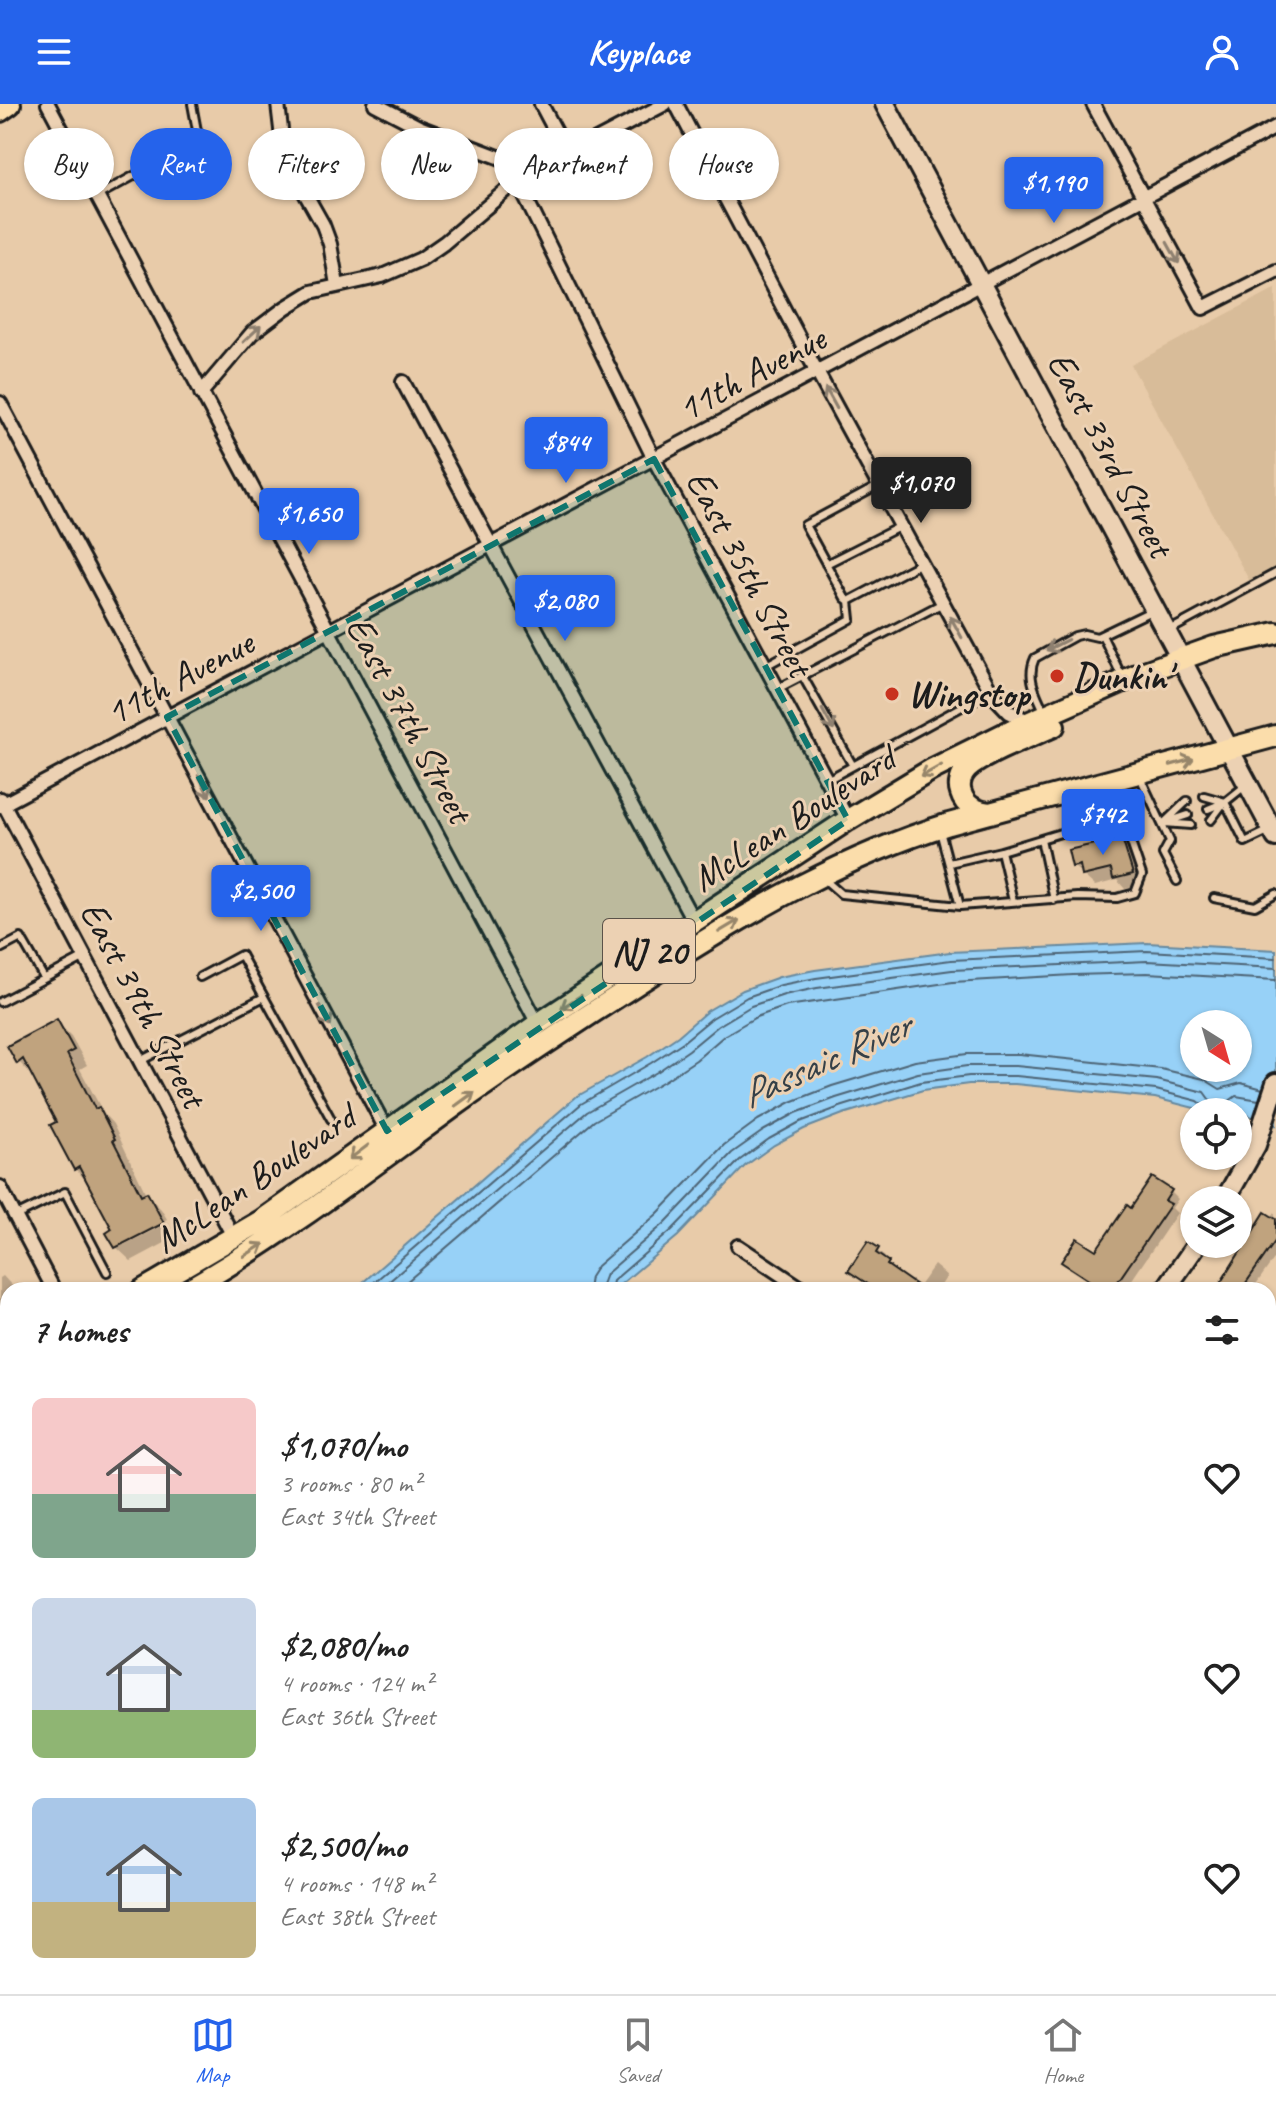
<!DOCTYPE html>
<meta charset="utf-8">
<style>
:root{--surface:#fff;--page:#f6f6f6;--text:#222;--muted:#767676;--line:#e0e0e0;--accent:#2563eb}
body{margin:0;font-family:Caveat,sans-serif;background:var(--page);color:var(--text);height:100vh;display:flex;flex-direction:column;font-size:30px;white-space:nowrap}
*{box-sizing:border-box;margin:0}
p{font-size:26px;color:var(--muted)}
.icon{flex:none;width:44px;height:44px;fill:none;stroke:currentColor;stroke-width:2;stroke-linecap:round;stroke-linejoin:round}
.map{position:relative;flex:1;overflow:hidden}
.details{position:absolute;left:0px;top:1178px;width:1276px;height:712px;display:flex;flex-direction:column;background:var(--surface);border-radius:24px 24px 0 0;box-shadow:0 2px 6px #0004}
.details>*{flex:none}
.top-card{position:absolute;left:24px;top:24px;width:800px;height:72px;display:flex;gap:16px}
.needle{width:52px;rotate:143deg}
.controls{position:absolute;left:1180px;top:906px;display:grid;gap:16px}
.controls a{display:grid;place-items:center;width:72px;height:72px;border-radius:50%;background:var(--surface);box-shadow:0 2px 6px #0004;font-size:40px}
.price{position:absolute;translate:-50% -68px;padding:0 18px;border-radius:8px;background:var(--accent);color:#fff;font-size:26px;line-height:52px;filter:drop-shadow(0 2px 4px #0008)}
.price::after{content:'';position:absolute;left:50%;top:48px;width:24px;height:18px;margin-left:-12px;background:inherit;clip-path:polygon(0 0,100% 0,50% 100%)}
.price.current{background:#222;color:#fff}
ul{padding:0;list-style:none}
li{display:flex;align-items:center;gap:24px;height:200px;padding:0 32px}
li span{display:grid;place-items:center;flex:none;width:224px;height:160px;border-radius:12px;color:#555}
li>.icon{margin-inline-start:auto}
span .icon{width:96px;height:96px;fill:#fffc;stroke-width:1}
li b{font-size:34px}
h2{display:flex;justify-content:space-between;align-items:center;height:96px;padding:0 32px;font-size:34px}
.chip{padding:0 28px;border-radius:36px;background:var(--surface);box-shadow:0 2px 6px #0004;font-size:28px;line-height:72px}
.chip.current{background:var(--accent);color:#fff}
header{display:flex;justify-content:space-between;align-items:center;height:104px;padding:0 32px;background:var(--accent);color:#fff;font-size:36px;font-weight:700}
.dock{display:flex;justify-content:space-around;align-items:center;height:112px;border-top:2px solid var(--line);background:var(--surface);font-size:22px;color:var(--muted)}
.dock a{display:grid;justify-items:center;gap:4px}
.dock .current{color:var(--accent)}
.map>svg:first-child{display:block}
.built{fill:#d8bc99}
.water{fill:#97d1f7;stroke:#66899f;stroke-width:2;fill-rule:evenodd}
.shadow{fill:#0003}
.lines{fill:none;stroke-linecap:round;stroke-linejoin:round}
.shore{stroke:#4d6474;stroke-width:2}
.building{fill:#c0a37e;stroke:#1c1c1c;stroke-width:2}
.lane-casing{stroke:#1c1c1c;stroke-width:12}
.street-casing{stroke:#1c1c1c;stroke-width:18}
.secondary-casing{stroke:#1c1c1c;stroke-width:24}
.primary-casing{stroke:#1c1c1c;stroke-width:26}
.lane{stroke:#ecd1b3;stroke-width:6}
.street{stroke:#ecd1b3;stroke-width:12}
.secondary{stroke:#ecd1b3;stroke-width:18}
.primary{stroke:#fbddab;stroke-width:20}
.oneway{stroke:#8e806f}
.oneway2{stroke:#97866b}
.marked{fill:#0f766e;fill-opacity:0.2;stroke:#0f766e;stroke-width:6;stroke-dasharray:16 10;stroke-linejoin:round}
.poi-dot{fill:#c8321e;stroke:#ecd1b3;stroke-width:3}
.labels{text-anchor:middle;stroke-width:6;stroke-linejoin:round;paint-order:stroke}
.shield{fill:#ecd1b3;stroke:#5a5249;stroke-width:2}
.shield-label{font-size:36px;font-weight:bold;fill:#1c1c1c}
.street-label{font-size:38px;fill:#1c1c1c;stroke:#ecd1b3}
.poi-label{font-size:38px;font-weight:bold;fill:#1c1c1c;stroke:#ecd1b3;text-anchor:start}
.water-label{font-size:40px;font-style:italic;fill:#354048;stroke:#ecd1b3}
</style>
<header><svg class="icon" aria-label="menu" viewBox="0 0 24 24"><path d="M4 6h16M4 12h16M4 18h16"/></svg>Keyplace<svg class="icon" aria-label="person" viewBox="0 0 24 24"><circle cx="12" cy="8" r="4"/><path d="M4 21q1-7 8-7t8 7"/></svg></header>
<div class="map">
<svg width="1276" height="1890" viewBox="0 0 1276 1890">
<rect width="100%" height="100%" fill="#e8cba9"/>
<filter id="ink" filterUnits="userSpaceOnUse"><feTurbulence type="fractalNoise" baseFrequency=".0125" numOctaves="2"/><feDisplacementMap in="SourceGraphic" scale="16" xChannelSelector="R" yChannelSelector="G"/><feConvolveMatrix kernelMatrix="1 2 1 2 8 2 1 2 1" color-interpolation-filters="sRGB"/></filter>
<g filter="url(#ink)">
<path class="built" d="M1276,184V473L1254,485L1131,261Z"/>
<path class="water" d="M1147,839L1276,846V1021L1238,1008H1210L1155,994L1015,980H969L923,986L843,1010L804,1025L774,1041L745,1062L678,1132L614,1186H354L576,993L647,953L678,932L707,907L743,886L779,873L815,866L950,848ZM1194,920H1238V964H1194Z
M8,1360V1607L0,1609V1362Z"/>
<path class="shadow" d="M1120,731L1130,741L1142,780L1125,785L1117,776L1095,782L1073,762Z
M57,918L71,932L87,961L80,965L104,1010L113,1020L146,1090L161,1105L167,1115L124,1137V1141L168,1119L176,1133L131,1157L116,1143L115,1126L89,1079L75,1065L58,1019L32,972L19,958Z
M1171,1088L1178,1095L1172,1104L1177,1109L1125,1186H1086L1091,1178L1064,1158L1096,1149L1132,1107Z
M1275,1108L1276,1152L1252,1186H1219Z
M868,1140L885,1153L883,1155L895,1166L893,1168L910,1179L911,1176L919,1182L934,1161L947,1172L938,1186H877L851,1166Z
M3,1172L16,1186H8V1221L0,1226V1174Z
M1276,1243V1305L1268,1319V1255Z
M1271,1438L1276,1442V1463L1268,1457V1442Z
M1269,1533L1276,1538V1627L1268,1638Z
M8,1649V1691L0,1692V1651Z
M1268,1751L1276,1756V1780L1268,1792Z
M0,1758L5,1763L8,1787V1792L0,1794Z
M1268,1870L1276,1876V1890H1260L1252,1883L1268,1882Z
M71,1882H109L111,1884L107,1890H70L68,1887Z
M271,1882H310L322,1890H266Z
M403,1882H443L448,1887L447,1890H415Z
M581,1882H594L590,1888Z
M627,1882H664L660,1889L653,1884L649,1890H622Z
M754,1882H786L788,1883L784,1890H750Z
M921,1882H960L955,1890H932Z
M1057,1882H1115L1110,1890H1052Z
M612,1885L621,1890H609Z"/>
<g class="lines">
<path class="shore" d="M365,1186L581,1000L651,959L683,938L712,914L747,893L781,881L816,874L951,856L1147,847L1276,854
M379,1186L587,1008L657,968L689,946L718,922L751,902L784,891L817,884L952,866L1147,857L1276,864
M397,1186L594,1017L664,977L696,956L725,931L756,913L787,902L953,878L1073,871L1147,869L1276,876
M588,1186L590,1173L597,1162L657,1110L724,1041L758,1016L791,998L832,982L915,957L967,950H1019L1161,965L1204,975L1220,985L1241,979L1263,985
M600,1186L606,1170L665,1119L732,1049L763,1027L796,1009L836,994L918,969L967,962H1016L1157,976L1204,988L1217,1006L1236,992L1259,996
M611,1186L613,1177L672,1126L740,1056L769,1035L800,1018L840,1003L921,978L969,972H1016L1156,986L1198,997L1203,1001L1204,1008"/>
</g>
<path class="building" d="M1120,728L1133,770L1113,775L1111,765L1082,772L1080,761L1072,763L1068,746L1103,738L1102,733Z
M57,915L74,946L67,950L95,1005L99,1003L115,1035L113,1036L141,1091L147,1088L164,1119L115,1144L106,1129L112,1125L79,1063L74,1066L50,1021L56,1018L23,955L17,960L7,942Z
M1152,1073L1172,1086L1165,1097L1171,1100L1112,1186H1104L1061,1158L1077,1134L1096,1146L1127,1101L1131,1104Z
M1265,1108L1276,1115V1136L1241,1186H1216Z
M868,1137L879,1144L876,1149L889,1158L887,1161L923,1186H877L848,1167Z"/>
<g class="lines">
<g class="lane-casing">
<path id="lane" d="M97,92L192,40L198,32L192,0
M878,382L805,421L845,494L849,497L921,459
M826,460L901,422
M1170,526L1276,469
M1102,531L1122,573
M767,561L851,515L849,497
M802,571L853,662
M779,584L943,499
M1044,607C1036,589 1026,573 1035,554L1075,532L1084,530L1097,533L1151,507
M1140,673L1170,737L1163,750L1177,777
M827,676L991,587
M1204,692L1225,698L1245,738L1268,727
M1208,705L1225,698L1245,682
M1211,716L1223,700
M1167,718L1188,711
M1164,719L1187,697
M1164,719L1191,721
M940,727L960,802L1077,793L1117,794L1135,789L1142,771L1111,680
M1041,735L1054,796
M1001,747L1097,718L1101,709L1094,684
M949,759L1001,747L1013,797
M825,776L841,790L960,802
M1214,794L1255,802L1276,790
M0,845L21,834L44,874
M200,873L241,851L331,1015
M0,898L85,853
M140,957L264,893
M16,1112L65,1088L107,1168"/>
</g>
<g class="street-casing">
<path id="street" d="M48,0L538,920
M278,0L282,34L292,66L323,121L330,140L337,181
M375,0L419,23L501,54L510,62L654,355L848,716
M541,0L568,51
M676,0L817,268L993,591L1009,608L1030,618
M1093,0L1203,204L1276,167
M403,278L694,818
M201,289L252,229L285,204L311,188L382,172L421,155L444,139L516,78L665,0
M0,299L387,1027
M1,695L234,1134
M0,702L1276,23
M0,1083L54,1186
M738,1142L804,1186
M1268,1354L1276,1342
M1268,1494L1276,1500
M1268,1677L1276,1665
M0,1715L8,1713
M1268,1717L1276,1722
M181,1882L193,1890
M515,1882L527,1890
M850,1882L862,1890
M1184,1882L1196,1890
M132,1890L139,1882
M1126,1890L1132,1882"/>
</g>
<g class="secondary-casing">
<path id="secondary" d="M885,0L1276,733
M1225,1096L1256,1041L1276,979
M1165,1186L1197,1140
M693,1890L698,1882"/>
</g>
<g class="primary-casing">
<path id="primary" d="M0,7L10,0
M991,709C978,708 965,703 961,689C958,681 961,671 967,665C982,650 1032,632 1054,622
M143,1186L261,1117L538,920L848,716L931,666L1012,626L1139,570L1214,543L1276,529
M187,1186C282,1132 368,1065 456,1001C523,953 593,908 663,863C753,805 846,752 949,720L1276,632
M0,1253L8,1250
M0,1275L8,1272"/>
</g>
<use href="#lane" class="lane"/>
<use href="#street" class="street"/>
<use href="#secondary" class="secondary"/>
<use href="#primary" class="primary"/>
</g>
<defs><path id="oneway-shaft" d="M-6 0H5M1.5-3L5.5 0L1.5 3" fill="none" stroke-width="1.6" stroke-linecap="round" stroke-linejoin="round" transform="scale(2)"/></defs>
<g class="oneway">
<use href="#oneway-shaft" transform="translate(1173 149) rotate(61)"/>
<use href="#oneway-shaft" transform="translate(252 230) rotate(-43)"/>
<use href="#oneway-shaft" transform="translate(831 294) rotate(-119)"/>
<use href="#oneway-shaft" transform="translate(956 523) rotate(-119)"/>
<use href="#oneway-shaft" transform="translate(1057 541) rotate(153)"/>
<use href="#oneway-shaft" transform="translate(828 616) rotate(61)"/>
<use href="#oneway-shaft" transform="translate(204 682) rotate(62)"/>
<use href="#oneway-shaft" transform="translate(325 912) rotate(62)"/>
</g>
<g class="oneway2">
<use href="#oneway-shaft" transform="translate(1182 658) rotate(-15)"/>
<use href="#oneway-shaft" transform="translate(931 667) rotate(151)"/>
<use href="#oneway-shaft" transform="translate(729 822) rotate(-31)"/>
<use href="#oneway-shaft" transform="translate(571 898) rotate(147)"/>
<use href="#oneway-shaft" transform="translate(465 995) rotate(-36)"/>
<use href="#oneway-shaft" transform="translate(359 1048) rotate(143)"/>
<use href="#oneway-shaft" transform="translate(254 1146) rotate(-32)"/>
</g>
</g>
<path class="marked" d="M654,355L848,716L387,1027L167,613Z"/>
<g class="poi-dot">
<circle cx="1057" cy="572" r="8"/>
<circle cx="892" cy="590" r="8"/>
</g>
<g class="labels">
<rect class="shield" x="603" y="815" width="92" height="64" rx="6"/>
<g class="shield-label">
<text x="649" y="860">NJ 20</text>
</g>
<g class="street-label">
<text transform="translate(751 269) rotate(-28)" y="13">11th Avenue</text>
<text transform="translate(1111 350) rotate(62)" y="13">East 33rd Street</text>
<text transform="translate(750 469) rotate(62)" y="13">East 35th Street</text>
<text transform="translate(179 573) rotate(-28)" y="13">11th Avenue</text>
<text transform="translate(410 615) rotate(62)" y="13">East 37th Street</text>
<text transform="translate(793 714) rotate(-33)" y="13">McLean Boulevard</text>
<text transform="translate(144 900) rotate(62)" y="13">East 39th Street</text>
<text transform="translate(254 1074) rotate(-34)" y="13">McLean Boulevard</text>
</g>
<g class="poi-label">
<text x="1073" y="585">Dunkin'</text>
<text x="908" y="603">Wingstop</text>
</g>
<g class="water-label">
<text transform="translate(825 955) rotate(-24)" y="14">Passaic River</text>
</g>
</g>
</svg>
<div class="controls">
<a><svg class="needle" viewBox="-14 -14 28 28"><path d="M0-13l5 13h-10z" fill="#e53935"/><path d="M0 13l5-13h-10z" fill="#767676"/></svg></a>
<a><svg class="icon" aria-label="locate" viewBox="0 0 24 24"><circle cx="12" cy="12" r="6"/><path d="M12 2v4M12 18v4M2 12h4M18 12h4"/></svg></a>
<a><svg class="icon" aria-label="layers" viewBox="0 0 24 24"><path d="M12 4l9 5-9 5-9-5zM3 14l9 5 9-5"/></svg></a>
</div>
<b class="price" style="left:1054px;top:121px">$1,190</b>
<b class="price" style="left:566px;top:381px">$844</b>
<b class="price current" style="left:921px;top:421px">$1,070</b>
<b class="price" style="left:309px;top:452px">$1,650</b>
<b class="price" style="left:565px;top:539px">$2,080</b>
<b class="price" style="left:1103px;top:753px">$742</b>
<b class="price" style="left:261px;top:829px">$2,500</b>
<div class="top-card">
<a class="chip">Buy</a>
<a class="chip current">Rent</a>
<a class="chip">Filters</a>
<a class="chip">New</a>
<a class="chip">Apartment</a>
<a class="chip">House</a>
</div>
<section class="details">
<h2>7 homes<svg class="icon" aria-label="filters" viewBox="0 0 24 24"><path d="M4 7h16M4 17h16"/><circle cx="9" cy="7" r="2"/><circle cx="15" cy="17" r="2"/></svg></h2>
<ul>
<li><span style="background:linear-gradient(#f6c9c9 60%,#7fa58c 0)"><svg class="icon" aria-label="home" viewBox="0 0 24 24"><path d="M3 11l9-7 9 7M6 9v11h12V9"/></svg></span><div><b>$1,070/mo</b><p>3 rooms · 80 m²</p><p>East 34th Street</p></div><svg class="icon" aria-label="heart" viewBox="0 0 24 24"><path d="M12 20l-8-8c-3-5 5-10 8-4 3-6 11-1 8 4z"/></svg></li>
<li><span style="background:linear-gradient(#c9d6e8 70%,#8fb573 0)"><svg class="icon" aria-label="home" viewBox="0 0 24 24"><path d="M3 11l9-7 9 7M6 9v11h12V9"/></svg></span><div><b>$2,080/mo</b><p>4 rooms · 124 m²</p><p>East 36th Street</p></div><svg class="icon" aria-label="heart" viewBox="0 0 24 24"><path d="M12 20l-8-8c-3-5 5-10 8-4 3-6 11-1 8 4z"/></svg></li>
<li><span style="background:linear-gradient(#a9c7e8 65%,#c2b280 0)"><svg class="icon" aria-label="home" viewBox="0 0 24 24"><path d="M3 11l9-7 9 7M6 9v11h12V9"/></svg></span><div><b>$2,500/mo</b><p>4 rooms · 148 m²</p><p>East 38th Street</p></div><svg class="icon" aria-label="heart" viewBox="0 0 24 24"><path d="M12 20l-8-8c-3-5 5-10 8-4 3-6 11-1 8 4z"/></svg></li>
</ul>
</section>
</div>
<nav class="dock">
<a class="current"><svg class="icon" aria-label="map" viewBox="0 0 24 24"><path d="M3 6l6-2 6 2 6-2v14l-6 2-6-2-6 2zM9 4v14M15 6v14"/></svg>Map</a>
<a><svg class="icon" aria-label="saved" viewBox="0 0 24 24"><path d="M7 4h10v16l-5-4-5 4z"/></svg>Saved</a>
<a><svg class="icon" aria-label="home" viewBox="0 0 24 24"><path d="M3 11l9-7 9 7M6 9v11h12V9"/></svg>Home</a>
</nav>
